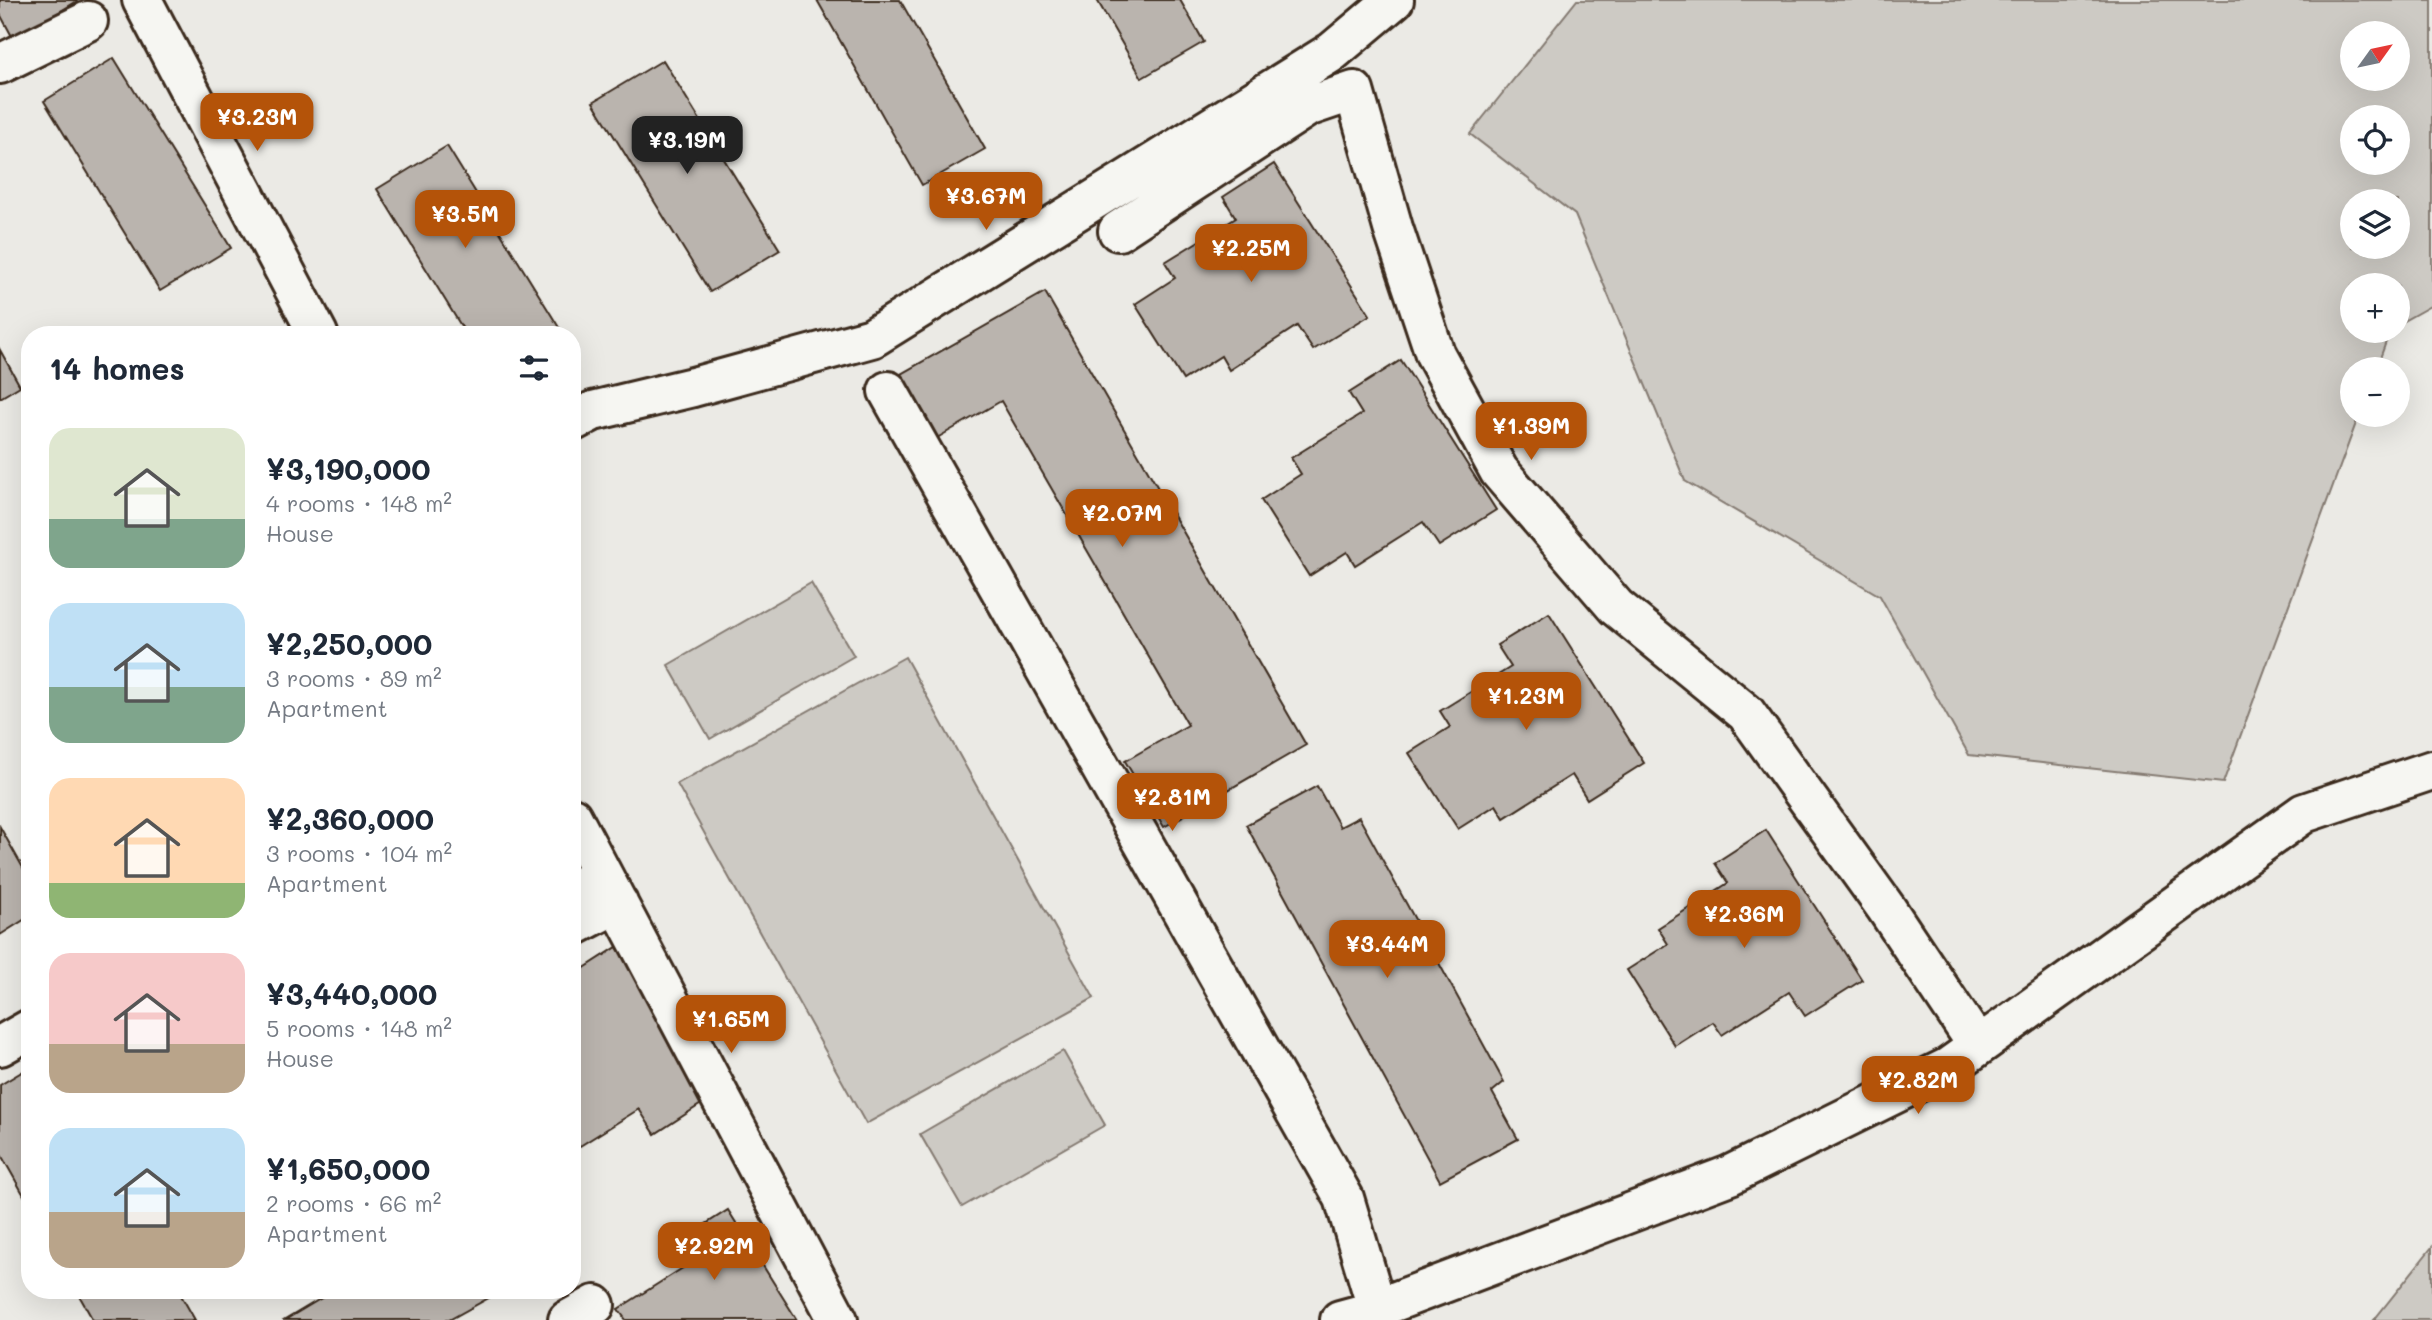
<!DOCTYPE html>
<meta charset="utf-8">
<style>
:root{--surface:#fff;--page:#f2f2f3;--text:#1f2937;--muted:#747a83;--accent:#b45309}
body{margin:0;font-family:Mali,sans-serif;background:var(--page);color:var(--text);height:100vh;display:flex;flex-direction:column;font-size:26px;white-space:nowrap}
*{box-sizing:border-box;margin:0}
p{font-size:23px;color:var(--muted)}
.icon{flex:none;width:38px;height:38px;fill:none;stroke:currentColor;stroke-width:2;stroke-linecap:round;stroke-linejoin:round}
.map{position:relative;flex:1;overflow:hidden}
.drawer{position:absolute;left:21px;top:326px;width:560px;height:973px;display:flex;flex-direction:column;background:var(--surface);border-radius:28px;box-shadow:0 7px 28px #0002}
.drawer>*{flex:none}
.needle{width:46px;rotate:57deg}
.tools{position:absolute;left:2340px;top:21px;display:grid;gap:14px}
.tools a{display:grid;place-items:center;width:70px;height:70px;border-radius:50%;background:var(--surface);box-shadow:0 7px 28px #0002;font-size:35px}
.price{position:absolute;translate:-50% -60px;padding:0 16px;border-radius:14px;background:var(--accent);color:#fff;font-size:23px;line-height:46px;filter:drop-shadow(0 2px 4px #0008)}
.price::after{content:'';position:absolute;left:50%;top:42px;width:21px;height:16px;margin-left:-10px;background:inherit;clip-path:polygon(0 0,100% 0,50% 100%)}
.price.selected{background:#222;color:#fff}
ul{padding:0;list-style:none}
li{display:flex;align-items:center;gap:21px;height:175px;padding:0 28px}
li span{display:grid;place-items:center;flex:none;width:196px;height:140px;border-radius:21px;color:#555}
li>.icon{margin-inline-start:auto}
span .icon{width:84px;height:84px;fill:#fffc;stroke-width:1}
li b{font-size:30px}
h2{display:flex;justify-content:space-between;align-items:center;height:84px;padding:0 28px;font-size:30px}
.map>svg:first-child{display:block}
.green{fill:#cdcac4;stroke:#847a71;stroke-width:2;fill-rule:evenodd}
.building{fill:#bab4ae;stroke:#3b2a1e;stroke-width:2}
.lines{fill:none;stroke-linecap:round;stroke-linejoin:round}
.minor-casing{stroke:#3b2a1e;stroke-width:44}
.minor{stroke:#f6f6f2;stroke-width:38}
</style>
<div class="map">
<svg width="2432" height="1320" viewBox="0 0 2432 1320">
<rect width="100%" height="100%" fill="#ebeae5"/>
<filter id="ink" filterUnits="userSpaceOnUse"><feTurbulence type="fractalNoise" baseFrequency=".0143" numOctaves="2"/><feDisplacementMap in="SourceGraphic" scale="14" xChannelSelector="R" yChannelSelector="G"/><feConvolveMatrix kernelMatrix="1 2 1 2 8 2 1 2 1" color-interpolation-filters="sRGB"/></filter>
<g filter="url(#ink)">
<path class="green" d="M1577,0H2432V305L2398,324V285H2352V331H2390L2376,369H2352V415H2359L2223,783L1969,755L1880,596L1685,481L1575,215L1470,134ZM2352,33H2398V79H2352ZM2352,117H2398V163H2352ZM2352,201H2398V247H2352Z
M811,583L854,656L710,739L668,665Z
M905,657L1094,998L866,1124L677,784Z
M1063,1051L1105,1125L962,1207L920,1134Z
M2432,1247V1320H2374Z"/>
<path class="building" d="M0,0H77V1L14,40L0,14Z
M817,0H900L985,149L922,185Z
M1097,0H1180L1204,42L1142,78Z
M114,58L231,248L160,291L44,101Z
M663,60L780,250L710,292L593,102Z
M447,146L563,334H466L377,189Z
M1274,164L1370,315L1313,350L1297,326L1229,370L1221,356L1183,380L1135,304L1175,278L1165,262L1236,218L1223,197Z
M1045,292L1306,745L1164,827L1125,761L1188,725L1001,401L937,438L901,374Z
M0,350L20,386L0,398Z
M1401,360L1496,510L1439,546L1423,522L1355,565L1347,552L1309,576L1261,500L1301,474L1291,458L1362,414L1349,393Z
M1549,613L1644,763L1587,799L1572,775L1504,818L1496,805L1458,829L1409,753L1450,727L1440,711L1511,667L1497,645Z
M1317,786L1340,827L1359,817L1504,1082L1492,1092L1518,1139L1440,1181L1246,825Z
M0,827L30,880V916L0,935Z
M1766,830L1862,980L1805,1016L1789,992L1722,1035L1713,1022L1675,1046L1627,970L1668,944L1658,928L1728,883L1715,863Z
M617,947L712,1097L655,1134L639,1109L572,1151V1005L578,1001L572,992V976Z
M30,1067V1206L0,1153V1085Z
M728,1210L797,1320H626L618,1309L689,1264L676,1243Z
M76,1290H178L195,1320H93Z
M335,1290H503L449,1320H285Z"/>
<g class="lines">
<g class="minor-casing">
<path id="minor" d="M142,0L318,334
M0,64L88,21
M1118,231L1307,107L1354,91L1393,228L1435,354L1499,471L1616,607L1746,713L1886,908L1978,1046
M888,391L1344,1198L1377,1308
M572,422L593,411L693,387L872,338L1332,52L1394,0
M572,817L838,1320
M572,889L604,878
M572,927L618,903
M0,1046L30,1029
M568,1320L595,1305
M1340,1320L1362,1314L1730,1175L1949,1067L2304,813L2432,770"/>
</g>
<use href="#minor" class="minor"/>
</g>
</g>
</svg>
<div class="tools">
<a><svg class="needle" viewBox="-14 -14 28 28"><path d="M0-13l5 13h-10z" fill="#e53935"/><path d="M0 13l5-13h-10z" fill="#747a83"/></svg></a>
<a><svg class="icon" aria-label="locate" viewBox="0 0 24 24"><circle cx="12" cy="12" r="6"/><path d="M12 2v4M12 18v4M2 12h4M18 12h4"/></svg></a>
<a><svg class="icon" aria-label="layers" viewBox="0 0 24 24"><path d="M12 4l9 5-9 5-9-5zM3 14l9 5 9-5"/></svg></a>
<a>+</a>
<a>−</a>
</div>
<b class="price" style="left:257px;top:153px">¥3.23M</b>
<b class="price selected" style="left:687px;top:176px">¥3.19M</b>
<b class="price" style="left:986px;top:232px">¥3.67M</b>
<b class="price" style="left:465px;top:250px">¥3.5M</b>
<b class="price" style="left:1251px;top:284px">¥2.25M</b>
<b class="price" style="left:1531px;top:462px">¥1.39M</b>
<b class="price" style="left:1122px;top:549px">¥2.07M</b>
<b class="price" style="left:1526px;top:732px">¥1.23M</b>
<b class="price" style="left:1172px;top:833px">¥2.81M</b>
<b class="price" style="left:1744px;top:950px">¥2.36M</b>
<b class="price" style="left:1387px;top:980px">¥3.44M</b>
<b class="price" style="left:731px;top:1055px">¥1.65M</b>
<b class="price" style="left:1918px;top:1116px">¥2.82M</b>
<b class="price" style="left:714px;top:1282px">¥2.92M</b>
<section class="drawer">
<h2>14 homes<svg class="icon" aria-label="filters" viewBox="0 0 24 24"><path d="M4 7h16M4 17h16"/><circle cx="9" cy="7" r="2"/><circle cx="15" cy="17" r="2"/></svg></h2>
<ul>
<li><span style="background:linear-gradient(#dfe7d0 65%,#7fa58c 0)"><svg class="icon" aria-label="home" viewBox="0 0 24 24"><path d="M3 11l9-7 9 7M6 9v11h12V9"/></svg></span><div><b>¥3,190,000</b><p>4 rooms · 148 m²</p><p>House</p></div></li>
<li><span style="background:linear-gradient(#bfe0f5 60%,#7fa58c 0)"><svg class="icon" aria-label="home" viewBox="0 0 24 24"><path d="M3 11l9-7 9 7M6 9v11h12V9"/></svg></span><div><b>¥2,250,000</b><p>3 rooms · 89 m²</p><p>Apartment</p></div></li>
<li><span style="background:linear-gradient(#ffd9b3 75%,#8fb573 0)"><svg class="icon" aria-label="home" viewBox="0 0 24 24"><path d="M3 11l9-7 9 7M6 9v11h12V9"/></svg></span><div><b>¥2,360,000</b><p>3 rooms · 104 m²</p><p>Apartment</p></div></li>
<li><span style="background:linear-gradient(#f6c9c9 65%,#b9a48a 0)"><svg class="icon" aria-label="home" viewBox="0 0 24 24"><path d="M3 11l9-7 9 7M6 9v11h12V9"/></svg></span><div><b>¥3,440,000</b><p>5 rooms · 148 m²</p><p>House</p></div></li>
<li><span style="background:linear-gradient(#bfe0f5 60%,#b9a48a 0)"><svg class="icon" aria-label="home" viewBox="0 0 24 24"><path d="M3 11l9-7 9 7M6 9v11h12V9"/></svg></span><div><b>¥1,650,000</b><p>2 rooms · 66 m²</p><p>Apartment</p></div></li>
</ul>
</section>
</div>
